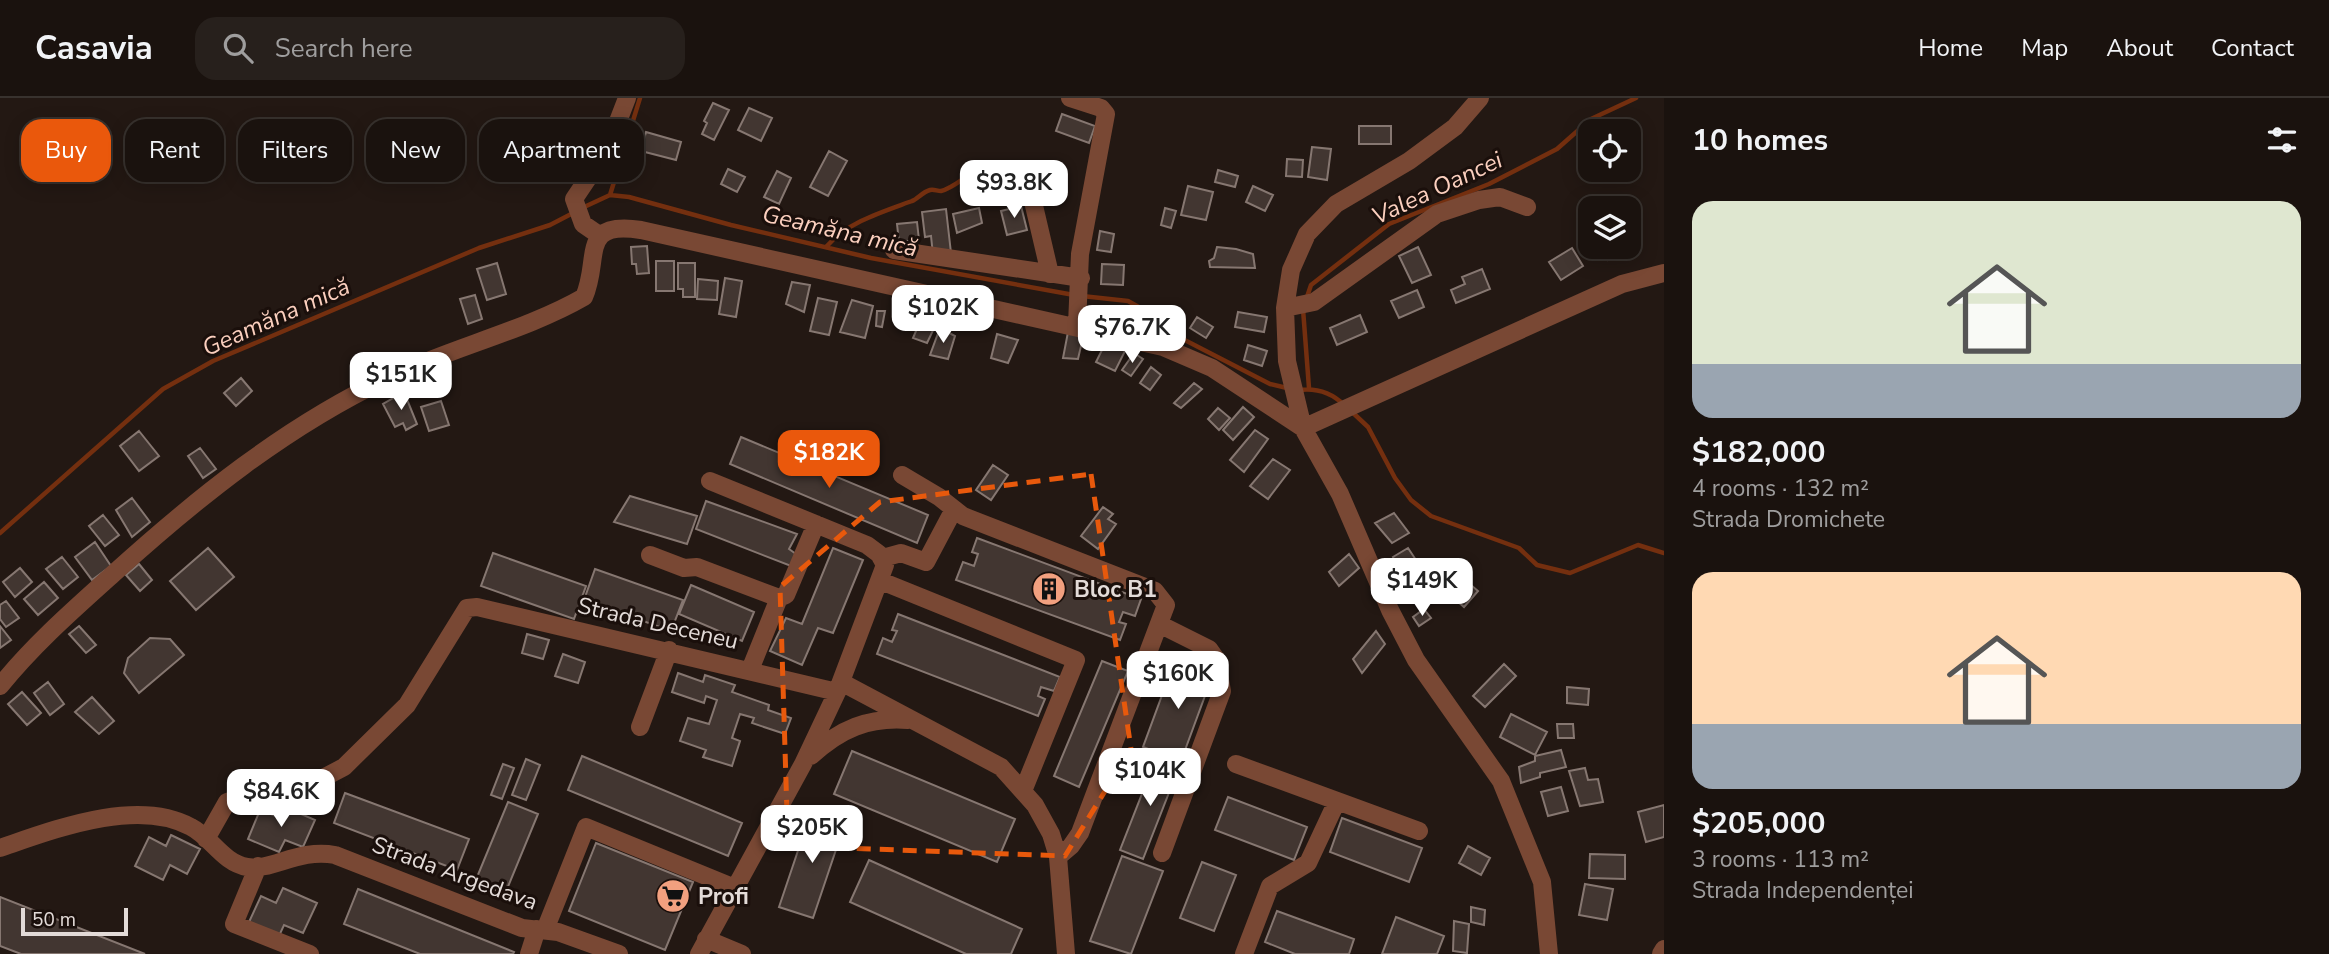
<!DOCTYPE html>
<meta charset="utf-8">
<style>
:root{--surface:#1a120e;--page:#27201c;--text:#f1f3f6;--muted:#9f9e9e;--line:#38322e;--accent:#ea580c}
body{margin:0;font-family:"Nunito Sans",sans-serif;background:var(--page);color:var(--text);height:100vh;display:flex;flex-direction:column;font-size:26px;white-space:nowrap}
*{box-sizing:border-box;margin:0}
p{font-size:23px;color:var(--muted)}
.icon{flex:none;width:38px;height:38px;fill:none;stroke:currentColor;stroke-width:2;stroke-linecap:round;stroke-linejoin:round}
.map{position:relative;flex:1;overflow:hidden}
.sheet{display:flex;flex-direction:column;background:var(--surface);width:665px}
.sheet>*{flex:none}
.banner{position:absolute;left:21px;top:21px;width:665px;height:63px;display:flex;gap:14px}
.controls{position:absolute;left:1578px;top:21px;display:grid;gap:14px}
.controls a{display:grid;place-items:center;width:63px;height:63px;border-radius:14px;background:var(--surface);box-shadow:0 4px 18px #0003,0 0 0 2px var(--line);font-size:35px}
.scale{position:absolute;left:21px;bottom:18px;width:107px;box-sizing:border-box;padding-left:7px;border:4px solid #e3dbd8;border-top:0;font-size:19px;line-height:24px;white-space:nowrap;color:#e3dbd8;-webkit-text-stroke:5px #1a0f0b;paint-order:stroke}
.price{position:absolute;translate:-50% -60px;padding:0 16px;border-radius:14px;background:#fff;color:#222;font-size:23px;line-height:46px;filter:drop-shadow(0 2px 4px #0008)}
.price::after{content:'';position:absolute;left:50%;top:42px;width:21px;height:16px;margin-left:-10px;background:inherit;clip-path:polygon(0 0,100% 0,50% 100%)}
.price.selected{background:var(--accent);color:#fff}
ul{padding:0;list-style:none}
li{display:grid;align-content:center;gap:14px;height:371px;padding:0 28px}
li span{display:grid;place-items:center;height:217px;border-radius:21px;color:#555}
li>.icon{margin-inline-start:auto}
span .icon{width:126px;height:126px;fill:#fffc;stroke-width:1}
li b{font-size:30px}
h2{display:flex;justify-content:space-between;align-items:center;height:84px;padding:0 28px;font-size:30px}
.pill{padding:0 24px;border-radius:21px;background:var(--surface);box-shadow:0 4px 18px #0003,0 0 0 2px var(--line);font-size:24px;line-height:63px}
.pill.selected{background:var(--accent);color:#fff}
header{display:flex;align-items:center;gap:42px;box-sizing:border-box;height:98px;padding:0 35px;background:var(--surface);border-bottom:2px solid var(--line)}
header strong{font-size:33px}
nav{display:flex;gap:38px;margin-inline-start:auto;font-size:24px}
.search{width:490px;height:63px;background:var(--page);display:flex;align-items:center;gap:18px;box-sizing:border-box;padding:0 24px;border-radius:21px;color:var(--muted);font-size:26px}
main{display:flex;flex:1;min-height:0}
.map>svg:first-child{display:block}
.lines{fill:none;stroke-linecap:round;stroke-linejoin:round}
.stream{stroke:#742f0f;stroke-width:4.5}
.building{fill:#423631;stroke:#867771;stroke-width:2}
.minor{stroke:#794834;stroke-width:18}
.marked{fill:none;stroke:#e8590c;stroke-width:5;stroke-dasharray:14 9;stroke-linejoin:round}
.labels{text-anchor:middle;stroke-width:6;stroke-linejoin:round;paint-order:stroke}
.poi-label{font-size:23px;font-weight:bold;fill:#e3dbd8;stroke:#1a0f0b;text-anchor:start}
.street-label{font-size:23px;fill:#e3dbd8;stroke:#1a0f0b}
.water-label{font-size:24px;font-style:italic;fill:#fbcfbe;stroke:#1a0f0b}
</style>
<header>
<strong>Casavia</strong>
<div class="search"><svg class="icon" aria-label="search" viewBox="0 0 24 24"><circle cx="10" cy="10" r="6"/><path d="M15 15l6 6"/></svg>Search here</div>
<nav><a>Home</a><a>Map</a><a>About</a><a>Contact</a></nav>
</header>
<main>
<div class="map">
<svg width="1664" height="856" viewBox="0 0 1664 856">
<rect width="100%" height="100%" fill="#231813"/>
<g class="lines">
<path class="stream" d="M610,97L640,0
M582,110L610,97L629,99L731,127L871,160L1074,197
M827,148C848,124 882,114 912,103C918,101 922,94 930,92C934,91 937,93 941,93C951,91 965,79 974,74L981,79C996,76 1008,82 1023,78
M1082,198L1128,203L1153,217L1173,236L1270,286L1287,290
M1307,199L1311,187L1389,126L1489,86L1557,51L1591,21L1636,0
M1303,211L1309,290
M1299,292C1316,290 1332,295 1344,307
M1351,313L1368,329L1395,380L1411,402L1431,418L1519,450L1537,467L1570,475L1638,447L1664,455
M0,435L163,291L213,263L479,150L550,127L575,114"/>
</g>
<path class="building" d="M713,5L729,12L714,42L702,36L707,25L704,23Z
M749,10L772,20L761,43L738,32Z
M1062,16L1095,28L1089,45L1056,33Z
M1359,28H1391V46H1359Z
M646,34L681,44L676,62L641,53Z
M1312,49L1331,51L1327,82L1308,79Z
M829,53L847,63L828,98L810,89Z
M1287,61L1303,62L1302,79L1286,78Z
M728,71L745,79L737,94L721,86Z
M1218,72L1238,78L1235,89L1215,84Z
M777,73L791,80L779,106L764,99Z
M1188,88L1213,94L1206,122L1181,117Z
M1253,88L1273,97L1265,113L1246,104Z
M1021,108L1027,132L1007,137L1001,113Z
M979,110L982,125L957,135L953,116Z
M1165,110L1176,113L1171,130L1161,127Z
M946,111L951,155L933,157L931,138L925,139L922,114Z
M917,124L919,142L899,144L897,126Z
M1100,133L1114,136L1111,154L1097,152Z
M647,148L649,175L637,176L636,166H632L631,149Z
M1217,149L1236,151L1253,156L1255,170L1210,169L1209,163L1214,160Z
M1418,149L1431,177L1412,185L1399,158Z
M1601,149H1627L1628,151L1608,162Z
M1572,150L1583,168L1561,182L1549,164Z
M656,163H674V193H656Z
M497,165L506,196L487,202L477,171Z
M678,165H695V199H683V191H678Z
M1102,166L1124,167L1123,187L1101,186Z
M1482,171L1490,191L1456,205L1451,192L1465,186L1462,179Z
M725,180L742,183L736,219L719,216Z
M698,181L718,183L717,202L697,201Z
M792,184L810,187L804,214L786,206Z
M1417,192L1424,209L1399,220L1391,203Z
M475,197L482,221L468,226L460,201Z
M818,200L837,204L829,237L810,233Z
M852,202L873,208L865,240L840,234Z
M899,207L915,212L912,229L897,225Z
M877,213H885L882,229L876,228Z
M1238,214L1267,219L1264,234L1235,229Z
M1360,217L1367,234L1337,247L1330,230Z
M922,219L937,224L927,245L913,240Z
M1197,219L1213,229L1206,240L1190,230Z
M940,230L955,238L948,261L930,257Z
M1068,234L1084,235L1078,261L1063,260Z
M997,236L1018,242L1008,265L991,260Z
M1106,244L1125,253L1115,273L1096,264Z
M1248,247L1267,253L1262,268L1244,262Z
M1134,255L1143,261L1131,278L1122,272Z
M1151,269L1161,277L1150,292L1140,285Z
M241,280L252,293L236,308L224,295Z
M1194,285L1202,291L1181,310L1174,305Z
M404,294L417,326L406,332L403,325L395,329L383,306Z
M441,303L449,327L429,333L421,309Z
M1243,309L1254,319L1233,342L1223,332Z
M1218,310L1230,320L1219,332L1208,321Z
M1255,332L1268,341L1244,374L1230,362Z
M139,333L159,358L139,373L120,348Z
M741,339L928,417L917,445L730,366Z
M200,350L216,371L203,380L188,358Z
M1273,361L1290,372L1268,401L1250,388Z
M993,367L1008,377L991,402L976,392Z
M630,398L697,418L687,446L614,424Z
M132,400L150,424L132,439L116,412Z
M706,403L797,436L789,451L796,456L791,468L696,431Z
M1103,409L1113,416L1108,421L1116,426L1098,451L1081,438Z
M1394,415L1409,435L1392,445L1375,425Z
M103,417L119,437L105,448L89,428Z
M977,440L1141,501L1135,518L1123,514L1119,524L1126,526L1120,542L956,482L963,464L974,468L978,456L972,454Z
M95,444L111,468L92,482L75,459Z
M208,450L234,479L196,512L170,483Z
M833,450L863,462L833,535L818,530L802,567L770,553L786,520L802,526Z
M1408,450L1420,468L1404,476L1393,459Z
M493,455L586,488L574,521L481,488Z
M1349,456L1359,470L1339,488L1329,474Z
M62,459L78,479L63,491L46,471Z
M139,466L152,482L140,493L126,477Z
M20,470L32,484L15,499L3,484Z
M595,471L683,502L671,533L584,502Z
M1464,481L1478,493L1464,509L1449,496Z
M44,484L58,500L38,517L24,501Z
M691,487L754,514L742,543L679,516Z
M6,503L19,520L6,529L0,521V507Z
M1424,511L1431,520L1419,528L1413,519Z
M898,516L1060,579L1054,593L1041,589L1038,598L1045,601L1038,618L877,556L883,540L892,544L897,533L892,532Z
M0,528L11,542L0,550Z
M79,528L96,547L86,555L69,536Z
M1376,533L1385,546L1362,575L1353,561Z
M527,536L549,542L543,561L522,555Z
M150,540L170,541L184,557L139,595L124,575L128,560Z
M563,556L585,564L578,585L555,578Z
M1175,562L1213,576L1181,663L1143,649Z
M1102,563L1128,573L1079,689L1054,678Z
M1504,566L1516,578L1485,609L1473,598Z
M678,575L703,584L705,577L735,587L732,594L769,607L768,612L791,620L785,636L752,625L754,620L740,616L732,640L740,643L732,668L703,659L706,652L680,643L688,620L709,626L717,602L706,598L704,605L672,594Z
M48,584L64,606L50,617L34,595Z
M1567,589L1589,591L1588,607L1567,605Z
M22,594L41,615L27,627L8,606Z
M92,599L114,623L99,636L75,614Z
M1511,616L1547,634L1535,657L1500,639Z
M1557,626H1573L1574,640H1558Z
M1561,652L1566,669L1540,675V679L1521,685L1519,669L1535,663V658Z
M852,653L1015,721L997,764L834,696Z
M582,658L742,725L728,758L568,692Z
M1156,660L1179,669L1143,761L1120,752Z
M526,661L540,667L526,702L512,697Z
M503,666L514,670L502,701L491,697Z
M1585,670L1588,682L1598,681L1603,704L1580,708L1569,673Z
M1561,689L1568,713L1548,718L1541,694Z
M345,695L469,741L457,772L334,725Z
M1228,699L1307,729L1294,762L1215,732Z
M508,704L538,716L505,796L475,784Z
M1664,707V739L1646,744L1638,714Z
M285,709L315,722L303,749L285,742L279,754L248,741L260,712L281,720Z
M811,714L845,725L813,820L779,809Z
M1342,720L1422,750L1409,784L1330,754Z
M171,737L200,751L187,776L170,767L163,782L135,768L149,739L166,748Z
M596,745L693,784L665,852L569,813Z
M1468,748L1490,760L1481,777L1459,765Z
M1590,756L1625,757V781L1589,780Z
M1122,758L1163,773L1131,856L1090,843Z
M869,762L1022,831L1011,856H966L850,804Z
M1202,764L1236,777L1214,833L1180,820Z
M1585,786L1613,791L1607,822L1579,817Z
M283,790L317,805L303,835L284,827L279,838L249,824L261,798L276,805Z
M358,791L514,854L513,856H420L344,826Z
M0,799L145,856H21L0,848Z
M1471,809L1485,812L1484,827L1471,824Z
M1277,813L1354,841L1349,856H1295L1265,844Z
M1396,819L1444,838L1437,856H1382Z
M1454,823L1469,826L1467,855L1453,853Z"/>
<g class="lines">
<path class="minor" d="M1070,0L1101,10L1106,16L1080,156L1077,227
M1480,0L1455,29L1409,63L1336,106L1307,136L1291,172L1285,210L1287,263L1303,330L1340,396L1390,512L1416,562L1501,683L1542,784L1549,856
M1028,82L1050,176
M599,137L583,126L574,101L607,52L627,0
M894,152L1081,180
M1285,210L1314,204L1437,116L1479,102L1500,99L1527,109
M1303,330L1622,186L1664,175
M902,377L939,399L963,418L1155,493L1166,507L1080,735L1071,748L1058,759
M650,457L684,470L697,469L779,500L786,497L816,426
M883,460L901,455L926,464L953,413
M881,483L1076,562L1023,693
M1159,526L1209,551L1216,561L1222,593L1162,755
M750,572L779,500
M841,584L1001,669L1035,707L1051,736L1058,759L1066,856
M0,588C34,546 73,512 113,476C197,400 285,329 388,280C450,250 527,232 584,199C601,161 578,122 641,132L1163,249L1212,270L1303,330
M640,629L669,552
M811,658C840,631 868,619 908,622
M1236,666L1419,733
M206,741L227,704L256,694L325,679L344,669L407,607L467,510L477,509L837,594
M0,750C53,732 137,699 191,729C211,739 223,765 247,769C272,773 299,750 335,757L522,830L558,834L619,856
M258,768L234,826L310,856
M545,832L586,729L735,790
M706,841L742,856
M529,856L537,831
M699,856L803,666L837,594L885,467L879,456L867,447L710,383
M1244,856L1270,788L1308,765L1337,703
M1661,856L1664,851"/>
</g>
<path class="marked" d="M1091,376L1131,651L1065,758L788,748L780,489L880,404Z"/>
<defs>
<g id="building-disc" transform="scale(1.75)"><circle r="9.5" fill="#f2a07f" stroke="#1a0f0b"/><path d="M-4-6H4V6H1V3H-1V6H-4ZM-2.5-4.3h1.7v1.8h-1.7ZM.8-4.3h1.7v1.8H.8ZM-2.5-1h1.7V.8h-1.7ZM.8-1h1.7V.8H.8Z" fill="#111"/></g>
<g id="supermarket-disc" transform="scale(1.75)"><circle r="9.5" fill="#f2a07f" stroke="#1a0f0b"/><path d="M-6-5.5h2.5l.6 2H6L4.5 2H-2.5L-4.4-4H-6ZM-1.5 3.2a1.3 1.3 0 1 0 .1 0ZM3 3.2a1.3 1.3 0 1 0 .1 0Z" fill="#111"/></g>
</defs>
<g fill-rule="evenodd">
<use href="#building-disc" x="1049" y="491"/>
<use href="#supermarket-disc" x="673" y="798"/>
</g>
<g class="labels">
<g class="poi-label">
<text x="1074" y="499">Bloc B1</text>
<text x="698" y="806">Profi</text>
</g>
<g class="street-label">
<text transform="translate(658 525) rotate(13)" y="8">Strada Deceneu</text>
<text transform="translate(455 775) rotate(20)" y="8">Strada Argedava</text>
</g>
<g class="water-label">
<text transform="translate(1437 90) rotate(-25)" y="8">Valea Oancei</text>
<text transform="translate(840 133) rotate(13)" y="8">Geamăna mică</text>
<text transform="translate(276 219) rotate(-24)" y="8">Geamăna mică</text>
</g>
</g>
</svg>
<div class="controls">
<a><svg class="icon" aria-label="locate" viewBox="0 0 24 24"><circle cx="12" cy="12" r="6"/><path d="M12 2v4M12 18v4M2 12h4M18 12h4"/></svg></a>
<a><svg class="icon" aria-label="layers" viewBox="0 0 24 24"><path d="M12 4l9 5-9 5-9-5zM3 14l9 5 9-5"/></svg></a>
</div>
<div class="scale">50 m</div>
<b class="price" style="left:1014px;top:122px">$93.8K</b>
<b class="price" style="left:943px;top:247px">$102K</b>
<b class="price" style="left:1132px;top:267px">$76.7K</b>
<b class="price" style="left:401px;top:314px">$151K</b>
<b class="price selected" style="left:829px;top:392px">$182K</b>
<b class="price" style="left:1422px;top:520px">$149K</b>
<b class="price" style="left:1178px;top:613px">$160K</b>
<b class="price" style="left:1150px;top:710px">$104K</b>
<b class="price" style="left:281px;top:731px">$84.6K</b>
<b class="price" style="left:812px;top:767px">$205K</b>
<div class="banner">
<a class="pill selected">Buy</a>
<a class="pill">Rent</a>
<a class="pill">Filters</a>
<a class="pill">New</a>
<a class="pill">Apartment</a>
</div>
</div>
<section class="sheet">
<h2>10 homes<svg class="icon" aria-label="filters" viewBox="0 0 24 24"><path d="M4 7h16M4 17h16"/><circle cx="9" cy="7" r="2"/><circle cx="15" cy="17" r="2"/></svg></h2>
<ul>
<li><span style="background:linear-gradient(#dfe7d0 75%,#9aa5b1 0)"><svg class="icon" aria-label="home" viewBox="0 0 24 24"><path d="M3 11l9-7 9 7M6 9v11h12V9"/></svg></span><div><b>$182,000</b><p>4 rooms · 132 m²</p><p>Strada Dromichete</p></div></li>
<li><span style="background:linear-gradient(#ffd9b3 70%,#9aa5b1 0)"><svg class="icon" aria-label="home" viewBox="0 0 24 24"><path d="M3 11l9-7 9 7M6 9v11h12V9"/></svg></span><div><b>$205,000</b><p>3 rooms · 113 m²</p><p>Strada Independenței</p></div></li>
</ul>
</section>
</main>
